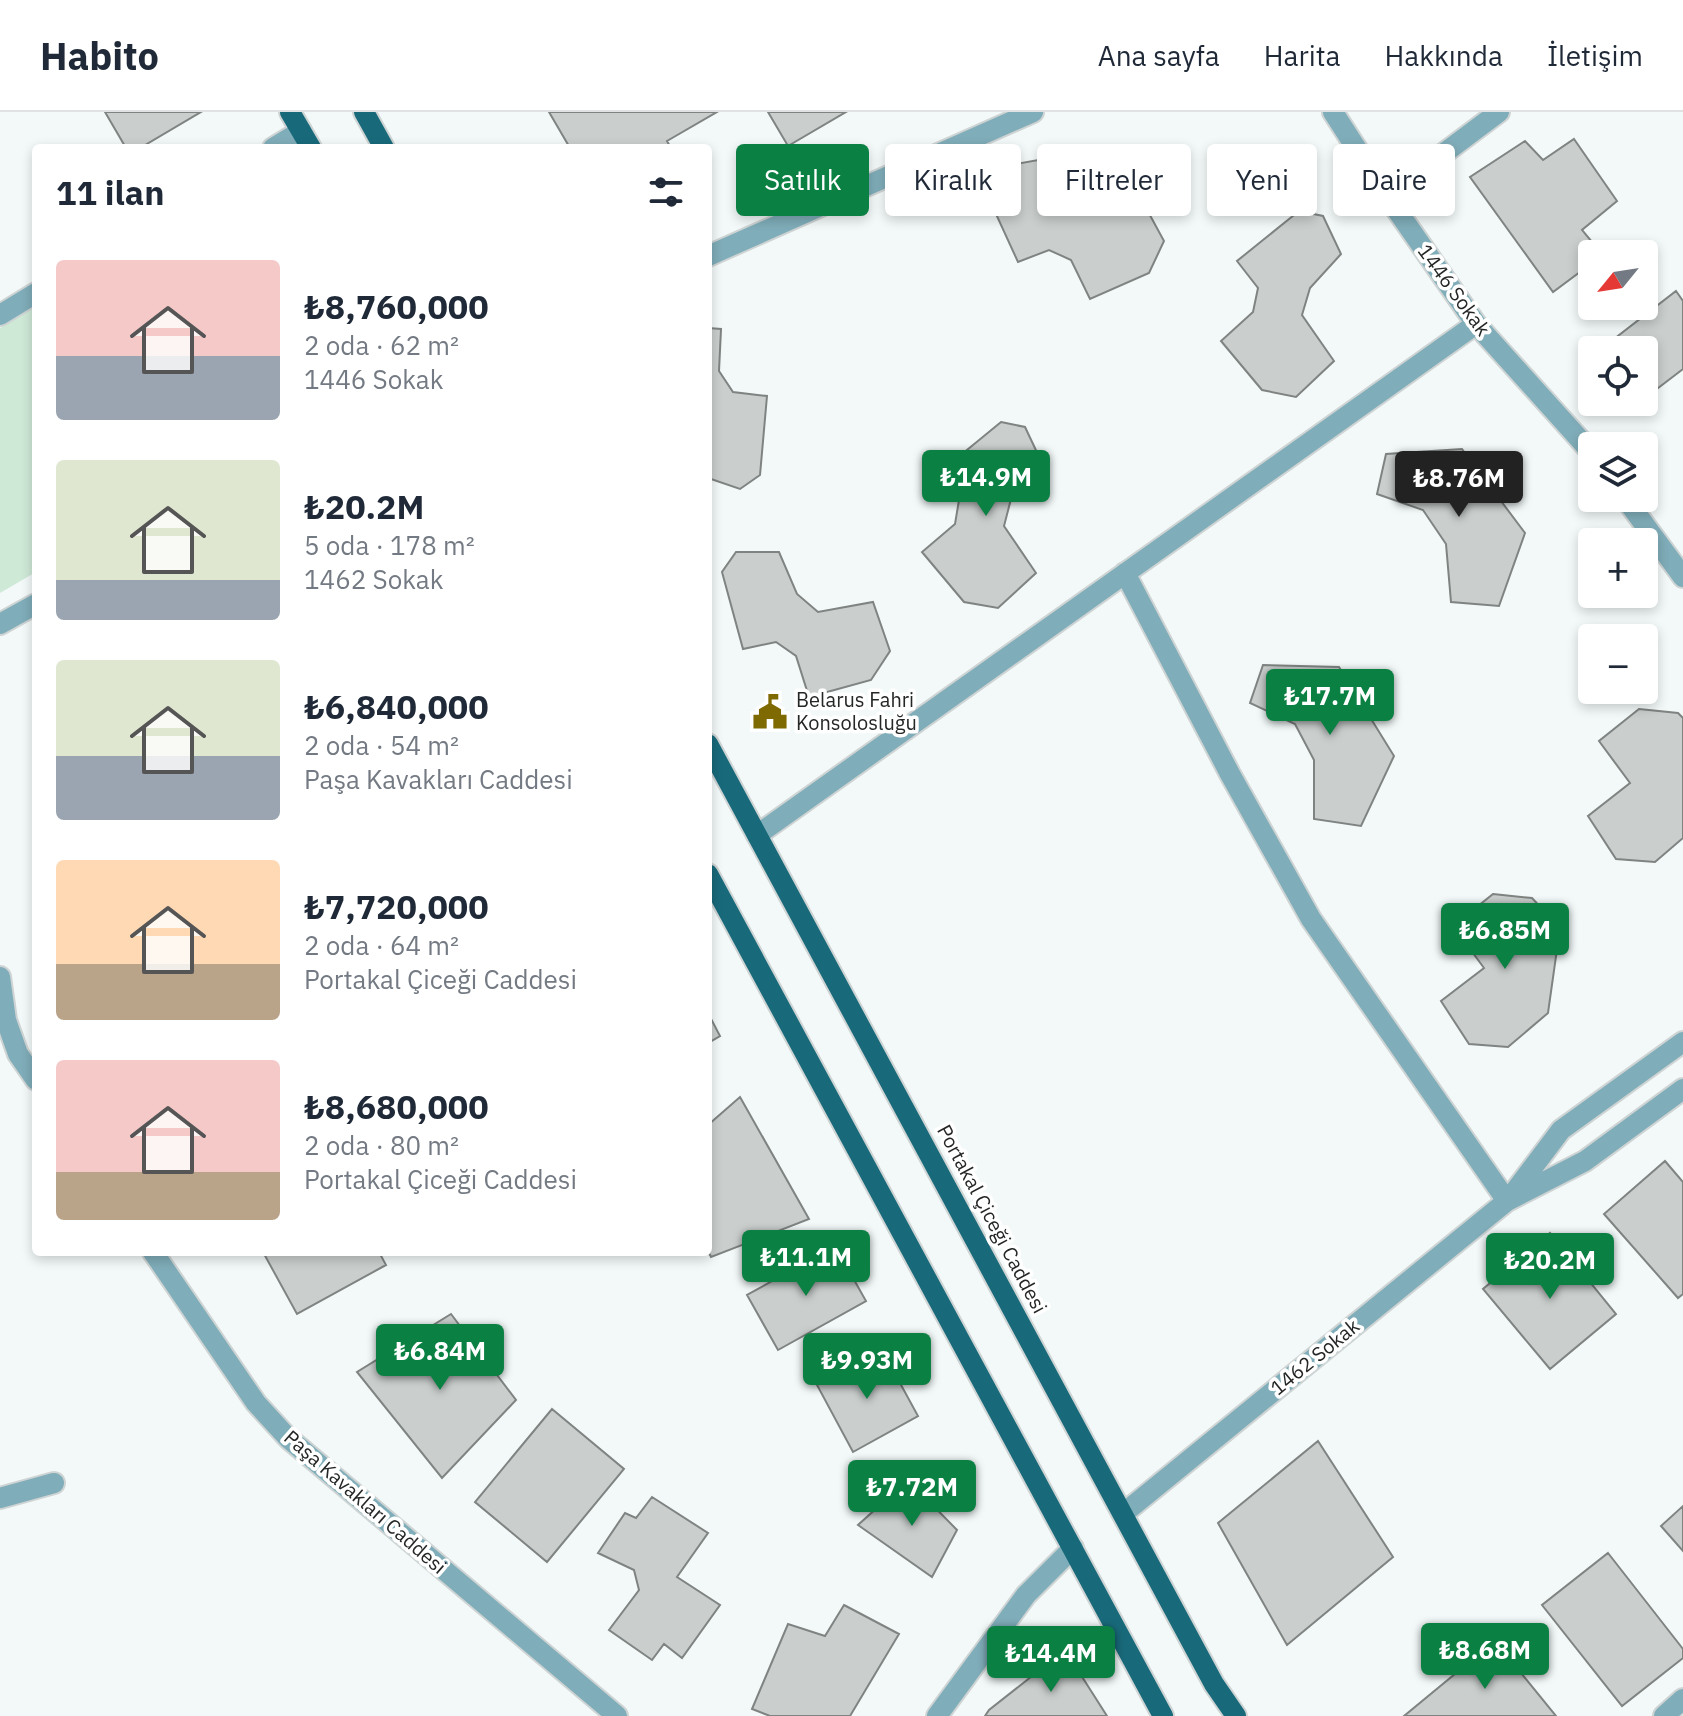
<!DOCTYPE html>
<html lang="tr">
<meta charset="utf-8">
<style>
:root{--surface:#fff;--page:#f6f6f7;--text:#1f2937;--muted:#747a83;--line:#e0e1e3;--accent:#0b8043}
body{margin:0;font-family:"IBM Plex Sans",sans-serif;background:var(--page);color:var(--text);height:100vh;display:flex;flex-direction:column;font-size:30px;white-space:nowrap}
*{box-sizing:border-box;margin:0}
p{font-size:26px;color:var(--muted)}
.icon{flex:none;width:44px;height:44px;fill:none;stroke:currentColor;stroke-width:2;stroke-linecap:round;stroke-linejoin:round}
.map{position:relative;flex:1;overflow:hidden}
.details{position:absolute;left:32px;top:32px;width:680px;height:1112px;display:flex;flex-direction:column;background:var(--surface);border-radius:8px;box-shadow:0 4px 12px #0003}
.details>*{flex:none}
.hud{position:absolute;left:736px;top:32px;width:760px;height:72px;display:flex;gap:16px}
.needle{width:52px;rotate:240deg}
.fabs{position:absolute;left:1578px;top:128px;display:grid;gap:16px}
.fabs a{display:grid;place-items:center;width:80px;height:80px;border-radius:8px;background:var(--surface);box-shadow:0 4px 12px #0003;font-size:40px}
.price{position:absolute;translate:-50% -68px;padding:0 18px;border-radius:8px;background:var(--accent);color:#fff;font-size:26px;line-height:52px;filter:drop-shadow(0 2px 4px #0008)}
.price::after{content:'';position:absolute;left:50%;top:48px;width:24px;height:18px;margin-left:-12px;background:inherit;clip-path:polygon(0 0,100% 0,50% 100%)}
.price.selected{background:#222;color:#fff}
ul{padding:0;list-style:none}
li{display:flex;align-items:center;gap:24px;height:200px;padding:0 24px}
li span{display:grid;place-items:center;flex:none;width:224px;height:160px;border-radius:8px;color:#555}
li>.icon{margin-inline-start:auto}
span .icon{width:96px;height:96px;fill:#fffc;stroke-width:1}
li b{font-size:34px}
h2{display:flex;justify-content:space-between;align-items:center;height:96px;padding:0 24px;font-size:34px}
.tag{padding:0 28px;border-radius:8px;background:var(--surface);box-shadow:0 4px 12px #0003;font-size:28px;line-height:72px}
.tag.selected{background:var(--accent);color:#fff}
header{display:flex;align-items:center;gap:48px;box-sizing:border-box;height:112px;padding:0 40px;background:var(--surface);border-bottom:2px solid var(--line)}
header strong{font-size:38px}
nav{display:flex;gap:44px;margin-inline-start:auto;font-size:28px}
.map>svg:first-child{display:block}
.green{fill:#cfe9d7}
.building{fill:#cacfce;stroke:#7f8482;stroke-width:2}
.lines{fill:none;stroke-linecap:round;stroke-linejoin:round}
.lane-casing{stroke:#ced3d3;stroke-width:24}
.street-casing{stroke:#ced3d3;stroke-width:24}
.primary-casing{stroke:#ced3d3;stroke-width:24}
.lane{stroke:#7fadb9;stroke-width:20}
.street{stroke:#7fadb9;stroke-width:20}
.primary{stroke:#186a7b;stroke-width:20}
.labels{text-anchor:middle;stroke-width:7;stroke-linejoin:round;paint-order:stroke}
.street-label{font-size:20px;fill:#252727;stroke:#fff}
.poi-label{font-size:20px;fill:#252727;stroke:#fff;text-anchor:start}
</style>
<header>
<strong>Habito</strong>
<nav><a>Ana sayfa</a><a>Harita</a><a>Hakkında</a><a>İletişim</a></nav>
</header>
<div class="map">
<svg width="1683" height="1604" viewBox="0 0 1683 1604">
<rect width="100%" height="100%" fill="#f3f9f9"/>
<path class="green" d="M36,194V460L0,481V216Z"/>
<path class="building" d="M105,0H201L140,36H126Z
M549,0H717L667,29L671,36H570Z
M768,0H846L788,34Z
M1574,27L1617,89L1582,118L1602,142H1592V151L1553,180L1470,65L1525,29L1543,48Z
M1038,48L1062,87L1086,102L1139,83L1164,129L1149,161L1090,187L1071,148L1049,138L1018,150L985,78L995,56Z
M1299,99L1323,104L1341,142L1310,176L1302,203L1334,249L1296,285L1262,278L1221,229L1253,200L1258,176L1237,149Z
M1676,179L1683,189V257L1645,286L1644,238H1608L1605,234Z
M708,216L721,217L719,259L733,280L767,284L760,363L740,377L708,366Z
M1001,310L1025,315L1043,353L1011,387L1004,414L1036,461L998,496L964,490L922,440L955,412L959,388L939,361Z
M1462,337L1525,421L1499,494L1451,490L1446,432L1423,398L1377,382L1386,342Z
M736,440H779L797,482L818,500L873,490L890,539L871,568L809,585L796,544L776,530L743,537L722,460Z
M1263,553L1339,555L1394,644L1361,714L1314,707V648L1295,612L1250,591Z
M1639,597L1678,601L1683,606V726L1655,750L1616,747L1588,704L1630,671L1599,629Z
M1493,782L1532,786L1560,816L1548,901L1508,935L1469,932L1441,889L1484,856L1453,814Z
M708,901L720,924L708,931Z
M740,985L809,1107L711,1145L708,1139V1013Z
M1665,1049L1683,1070V1182L1678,1186L1604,1102Z
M1550,1121L1616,1202L1550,1257L1483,1177Z
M835,1134L866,1189L778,1238L747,1183Z
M263,1140H379L386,1153L297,1202Z
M451,1202L516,1288L442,1366L357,1260Z
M882,1238L918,1304L853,1340L817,1273Z
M552,1297L624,1357L547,1450L475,1390Z
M1318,1329L1393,1445L1287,1533L1218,1411Z
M908,1368L957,1418L932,1465L858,1413Z
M652,1385L708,1421L677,1465L720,1493L682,1546L664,1532L652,1548L609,1518L639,1478L634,1458L598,1441L625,1401L636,1406Z
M1683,1394V1439L1661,1414Z
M1608,1441L1683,1537V1546L1622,1594L1542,1493Z
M844,1493L899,1522L850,1604H770L752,1597L788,1512L825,1524Z
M1495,1529L1556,1604H1404Z
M1065,1538L1107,1604H985L989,1598Z"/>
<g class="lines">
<g class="lane-casing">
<path id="lane" d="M0,1386L54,1371"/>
</g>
<g class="street-casing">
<path id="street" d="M1333,0L1387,84L1476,212L1592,341
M273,36L301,19
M1387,84L1499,0
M708,144L1033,0
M0,203L36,181
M1625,386L1683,465
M1125,461L1230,662L1311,807L1507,1089
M0,512L36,492
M757,723L1476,212
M0,865L6,908L18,942L36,968
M1512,1083L1561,1018L1683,930
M153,1140L256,1291L288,1326L617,1604
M1124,1401L1507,1089L1585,1049L1683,977
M937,1604L1026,1483L1073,1436
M1664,1604L1683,1587"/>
</g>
<g class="primary-casing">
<path id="primary" d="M290,0L311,36
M364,0L384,36
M708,632L1214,1572L1236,1604
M708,762L1163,1604"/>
</g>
<use href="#lane" class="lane"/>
<use href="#street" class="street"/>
<use href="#primary" class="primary"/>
</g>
<defs>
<g id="civic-bare" transform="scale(2.76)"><path d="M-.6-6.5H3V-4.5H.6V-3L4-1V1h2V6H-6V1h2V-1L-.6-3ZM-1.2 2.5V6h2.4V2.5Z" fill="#7f6a02" stroke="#fff" stroke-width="2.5" paint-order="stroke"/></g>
</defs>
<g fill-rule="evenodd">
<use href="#civic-bare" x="770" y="600"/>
</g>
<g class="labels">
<g class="street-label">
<text transform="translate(1454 178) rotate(54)" y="7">1446 Sokak</text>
<text transform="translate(992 1107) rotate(62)" y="7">Portakal Çiceği Caddesi</text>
<text transform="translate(1315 1245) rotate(-39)" y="7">1462 Sokak</text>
<text transform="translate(365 1390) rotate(41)" y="7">Paşa Kavakları Caddesi</text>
</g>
<g class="poi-label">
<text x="796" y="595">Belarus Fahri<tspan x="796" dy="23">Konsolosluğu</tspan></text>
</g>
</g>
</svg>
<div class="fabs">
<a><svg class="needle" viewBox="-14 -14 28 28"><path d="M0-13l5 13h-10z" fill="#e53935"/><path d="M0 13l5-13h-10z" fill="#747a83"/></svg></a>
<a><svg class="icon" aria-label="locate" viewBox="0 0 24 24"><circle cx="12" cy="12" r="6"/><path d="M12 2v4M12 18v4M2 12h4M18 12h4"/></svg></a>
<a><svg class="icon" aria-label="layers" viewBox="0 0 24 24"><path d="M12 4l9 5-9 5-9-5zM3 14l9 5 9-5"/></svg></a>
<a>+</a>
<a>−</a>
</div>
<b class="price" style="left:986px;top:406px">₺14.9M</b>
<b class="price selected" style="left:1459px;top:407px">₺8.76M</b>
<b class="price" style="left:1330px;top:625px">₺17.7M</b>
<b class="price" style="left:1505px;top:859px">₺6.85M</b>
<b class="price" style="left:806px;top:1186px">₺11.1M</b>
<b class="price" style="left:1550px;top:1189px">₺20.2M</b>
<b class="price" style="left:440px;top:1280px">₺6.84M</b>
<b class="price" style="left:867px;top:1289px">₺9.93M</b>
<b class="price" style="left:912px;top:1416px">₺7.72M</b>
<b class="price" style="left:1485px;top:1579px">₺8.68M</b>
<b class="price" style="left:1051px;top:1582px">₺14.4M</b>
<div class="hud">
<a class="tag selected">Satılık</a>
<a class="tag">Kiralık</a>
<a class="tag">Filtreler</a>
<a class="tag">Yeni</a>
<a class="tag">Daire</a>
</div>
<section class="details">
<h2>11 ilan<svg class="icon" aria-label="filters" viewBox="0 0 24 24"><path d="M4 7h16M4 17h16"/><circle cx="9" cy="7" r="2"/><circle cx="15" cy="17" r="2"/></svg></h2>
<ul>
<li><span style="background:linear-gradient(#f6c9c9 60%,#9aa5b1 0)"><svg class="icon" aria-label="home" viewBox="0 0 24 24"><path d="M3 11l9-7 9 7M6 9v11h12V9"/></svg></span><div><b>₺8,760,000</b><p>2 oda · 62 m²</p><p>1446 Sokak</p></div></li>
<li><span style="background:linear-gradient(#dfe7d0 75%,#9aa5b1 0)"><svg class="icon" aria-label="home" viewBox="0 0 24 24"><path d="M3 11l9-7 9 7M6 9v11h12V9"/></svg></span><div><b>₺20.2M</b><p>5 oda · 178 m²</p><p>1462 Sokak</p></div></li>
<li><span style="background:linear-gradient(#dfe7d0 60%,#9aa5b1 0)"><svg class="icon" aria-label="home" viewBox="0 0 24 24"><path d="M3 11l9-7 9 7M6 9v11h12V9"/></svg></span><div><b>₺6,840,000</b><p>2 oda · 54 m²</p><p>Paşa Kavakları Caddesi</p></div></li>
<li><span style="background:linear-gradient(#ffd9b3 65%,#b9a48a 0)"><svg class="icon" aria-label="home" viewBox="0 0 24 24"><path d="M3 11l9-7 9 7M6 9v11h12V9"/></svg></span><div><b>₺7,720,000</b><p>2 oda · 64 m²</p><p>Portakal Çiceği Caddesi</p></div></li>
<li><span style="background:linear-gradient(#f6c9c9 70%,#b9a48a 0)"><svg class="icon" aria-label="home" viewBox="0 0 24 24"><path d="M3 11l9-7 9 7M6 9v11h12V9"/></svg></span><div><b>₺8,680,000</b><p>2 oda · 80 m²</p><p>Portakal Çiceği Caddesi</p></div></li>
</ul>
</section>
</div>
